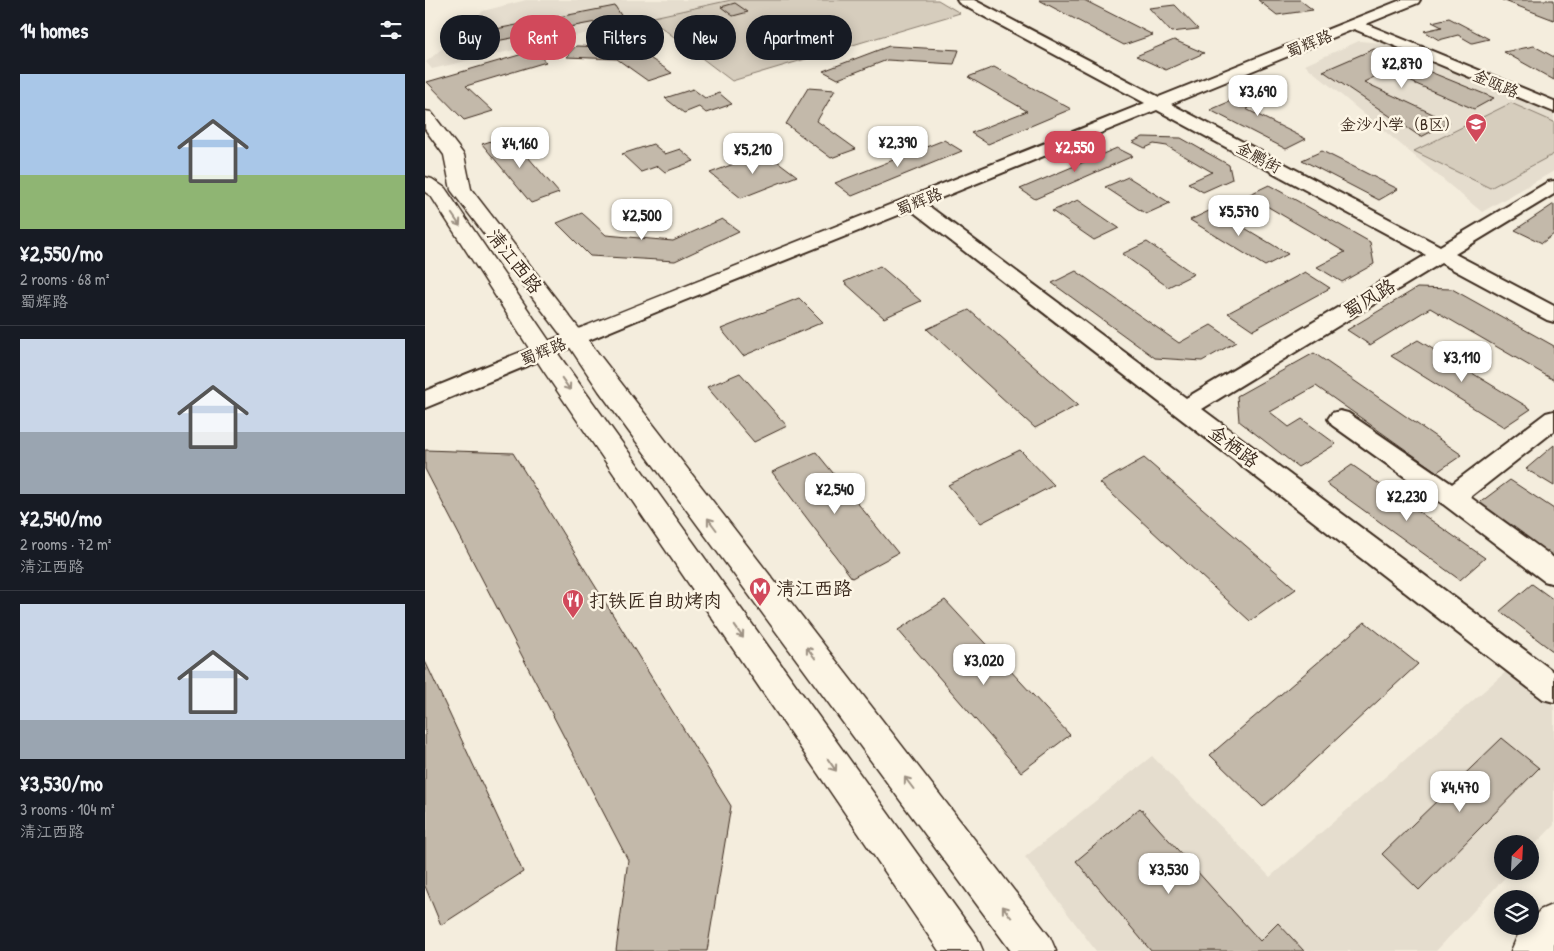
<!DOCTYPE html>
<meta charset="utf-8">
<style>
:root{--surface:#171b24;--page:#20242c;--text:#f1f3f6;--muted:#9ea1a6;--line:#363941;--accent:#d1495b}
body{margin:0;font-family:"Patrick Hand","LXGW WenKai TC",sans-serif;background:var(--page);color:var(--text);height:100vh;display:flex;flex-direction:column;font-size:19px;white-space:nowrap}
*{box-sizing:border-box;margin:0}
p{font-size:16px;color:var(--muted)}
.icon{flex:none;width:28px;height:28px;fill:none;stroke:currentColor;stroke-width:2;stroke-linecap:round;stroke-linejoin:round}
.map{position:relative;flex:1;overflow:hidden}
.panel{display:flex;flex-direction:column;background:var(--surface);width:425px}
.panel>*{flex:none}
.banner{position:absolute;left:15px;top:15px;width:475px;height:45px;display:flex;gap:10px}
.needle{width:32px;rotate:24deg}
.tools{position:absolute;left:1069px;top:835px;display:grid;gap:10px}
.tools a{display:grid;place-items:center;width:45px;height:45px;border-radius:50%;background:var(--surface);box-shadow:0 2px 12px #0003;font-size:25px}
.price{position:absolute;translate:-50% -42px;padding:0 11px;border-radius:10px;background:#fff;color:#222;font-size:16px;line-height:32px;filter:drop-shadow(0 1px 2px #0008)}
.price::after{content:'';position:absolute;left:50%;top:30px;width:15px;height:11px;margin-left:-8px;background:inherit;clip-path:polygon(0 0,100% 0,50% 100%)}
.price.active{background:var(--accent);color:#fff}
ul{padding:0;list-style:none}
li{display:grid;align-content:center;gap:10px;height:265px;padding:0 20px}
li+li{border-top:1px solid var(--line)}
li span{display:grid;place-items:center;height:155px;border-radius:0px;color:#555}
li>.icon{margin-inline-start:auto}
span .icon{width:90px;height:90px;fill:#fffc;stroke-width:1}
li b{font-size:21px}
h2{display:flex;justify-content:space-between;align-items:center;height:60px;padding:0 20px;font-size:21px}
.pill{padding:0 18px;border-radius:22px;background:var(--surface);box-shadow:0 2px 12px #0003;font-size:18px;line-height:45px}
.pill.active{background:var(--accent);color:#fff}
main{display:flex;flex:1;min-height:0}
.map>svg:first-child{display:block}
.built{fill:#e5ddce}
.green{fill:#d6cdbd;stroke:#887c6e}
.building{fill:#c3b9aa;stroke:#3b2a1e}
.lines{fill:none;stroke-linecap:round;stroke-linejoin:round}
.minor-casing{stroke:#3b2a1e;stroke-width:4}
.major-casing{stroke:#3b2a1e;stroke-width:3}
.minor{fill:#fcf5e5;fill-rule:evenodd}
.major{fill:#fcf5e5;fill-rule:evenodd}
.oneway{stroke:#9c9082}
.labels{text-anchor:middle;stroke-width:5;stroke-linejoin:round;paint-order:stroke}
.far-street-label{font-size:16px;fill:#3b2a1e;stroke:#fcf5e5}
.far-poi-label{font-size:16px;fill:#3b2a1e;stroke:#fcf5e5;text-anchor:end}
.street-label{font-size:19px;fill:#3b2a1e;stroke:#fcf5e5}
.poi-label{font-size:19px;fill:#3b2a1e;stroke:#fcf5e5;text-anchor:start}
</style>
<main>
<section class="panel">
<h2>14 homes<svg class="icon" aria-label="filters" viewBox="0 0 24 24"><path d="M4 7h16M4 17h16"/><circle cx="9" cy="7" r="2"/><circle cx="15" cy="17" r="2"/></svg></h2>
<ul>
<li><span style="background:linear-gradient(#a9c7e8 65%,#8fb573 0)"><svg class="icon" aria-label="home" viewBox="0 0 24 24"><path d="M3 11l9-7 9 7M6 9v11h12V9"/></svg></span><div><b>¥2,550/mo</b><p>2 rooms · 68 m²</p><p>蜀辉路</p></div></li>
<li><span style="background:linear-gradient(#c9d6e8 60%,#9aa5b1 0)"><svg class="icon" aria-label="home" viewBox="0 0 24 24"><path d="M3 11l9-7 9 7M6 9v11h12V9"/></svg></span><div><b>¥2,540/mo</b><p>2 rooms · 72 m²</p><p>清江西路</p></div></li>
<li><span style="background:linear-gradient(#c9d6e8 75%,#9aa5b1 0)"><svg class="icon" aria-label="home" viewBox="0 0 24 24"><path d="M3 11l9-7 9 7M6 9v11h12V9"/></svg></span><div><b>¥3,530/mo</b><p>3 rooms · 104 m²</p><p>清江西路</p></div></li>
</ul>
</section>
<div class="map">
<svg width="1129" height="951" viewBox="0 0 1129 951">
<rect width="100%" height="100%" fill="#f4eddd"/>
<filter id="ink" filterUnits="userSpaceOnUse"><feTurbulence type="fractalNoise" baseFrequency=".02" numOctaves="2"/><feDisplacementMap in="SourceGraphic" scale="10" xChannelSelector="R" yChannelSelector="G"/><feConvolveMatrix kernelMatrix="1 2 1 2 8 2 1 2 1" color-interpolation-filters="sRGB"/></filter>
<g filter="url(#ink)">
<path class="built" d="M101,0H306L7,69L1,62L36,33L58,11Z
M934,41L959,43L1129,114V171L1057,212L880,65Z
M1083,670L1129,707V825L1105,850V844H1078V871H1086L1011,951H671L600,857L727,756L845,877Z"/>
<path class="green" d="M306,0H513L535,13L307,81L224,18Z
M1086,103L1129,122V154L1065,188L989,151Z"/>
<path class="building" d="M614,0H659L728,35L699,45Z
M833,0H875L888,10L852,15Z
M1077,0H1129V20Z
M310,3L323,12L308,16L296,7Z
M750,5L773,29L746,32L724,8Z
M190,6L197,17L45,46L40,35Z
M1024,18L1064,39L1047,43L1033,35L1014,40L999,31L1017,27L1007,22Z
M749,40L779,53L741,70L711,56Z
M151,46L210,48L247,73L223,81L192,59L141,57Z
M464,46L534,50L529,64L462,60L413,79L398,71Z
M1109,46L1129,57V80L1079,52Z
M949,49L1069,98L1049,109L961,71L939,82L1025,122L996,137L898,71Z
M108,51L121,62L41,86L68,111L39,120L2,82Z
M569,67L646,109L563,144L546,133L602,111L543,77Z
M845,84L860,92L821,109L881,139L861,149L785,110Z
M383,88L410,90L392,121L431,149L406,158L361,124Z
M268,89L280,98L294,93L307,104L281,113L274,107L259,113L240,98Z
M84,135L134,193L106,203L57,144Z
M718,137L756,138L804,165L807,179L778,192L763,183L787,172L742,146L729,144L720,148L708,142Z
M519,140L537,151L427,196L410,183Z
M228,144L240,154L255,149L269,161L240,172L233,166L216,172L197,154Z
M692,148L708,156L610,199L595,189Z
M897,151L973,189L954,200L877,160Z
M340,152L372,176L316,198L285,173Z
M703,177L745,203L721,214L680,187Z
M844,185L945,242L949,264L917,282L892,267L920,252L823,195Z
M653,200L694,228L669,240L627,211Z
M1129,204V234L1117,243L1090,230Z
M788,209L863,254L840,266L765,220Z
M157,213L181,235L248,241L297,219L314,231L250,261L165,256L132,223Z
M722,242L769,274L743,287L697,254Z
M455,266L496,301L459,318L419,282Z
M651,271L754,343L786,325L811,342L777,361L730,358L627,283Z
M880,272L905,288L828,330L803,313Z
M992,288L1027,289L1129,346V380L1005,308L945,345L922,330Z
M374,298L398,322L318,356L296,329Z
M544,310L653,405L610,428L502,329Z
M993,340L1106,409L1079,427L966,356Z
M889,353L1037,455L1012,472L891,386L845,412L864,427L877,419L911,444L873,467L814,421L812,396Z
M315,373L362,426L329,442L282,387Z
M1129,445V486L1101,469Z
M0,450L88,453L306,806L282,951H191L203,860L0,469Z
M595,450L629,485L556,523L523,485Z
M391,452L473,553L427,578L347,472Z
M719,458L871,589L825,621L675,483Z
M927,465L1060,558L1035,580L901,483Z
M1085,480L1129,509V557L1053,504Z
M1107,584L1129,600V652L1075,611Z
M520,600L645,735L596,772L473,630Z
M940,622L993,664L838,807L785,755Z
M0,661L98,872L16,925L0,886Z
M1077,738L1114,768L994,890L957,854Z
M715,808L835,941L853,923L879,951H726L651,861Z"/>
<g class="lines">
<g class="minor-casing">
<path id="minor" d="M532,0H549L734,97L976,0H995L993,3L941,24L1129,101V112L929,29L746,104L1015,246L1123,182L1129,181V194L1030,254L1129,306V322L1122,320L1016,263L777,409L1129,672V702L1118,699L486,210L258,301L0,408V391C239,293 480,200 720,103L534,3ZM732,110L1001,255L761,398L501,204Z
M915,411L923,413L1027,484L1121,413L1129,411V431L1045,497L1129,558V584L1119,581L1018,504L907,425L903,419L907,413Z"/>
</g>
<g class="major-casing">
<path id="major" d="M0,111L6,112L39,155L46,189L625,937L631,951H586L174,391L142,343L29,194L26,190L19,155L0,129Z
M0,177L7,179L20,188L136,358L552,937L558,951H514L118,370L6,196L0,192Z
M1129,904V951H1086L1092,937L1101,926H1105V922L1115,910Z"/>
</g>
<use href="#minor" class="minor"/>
<use href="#major" class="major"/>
</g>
<defs><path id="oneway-shaft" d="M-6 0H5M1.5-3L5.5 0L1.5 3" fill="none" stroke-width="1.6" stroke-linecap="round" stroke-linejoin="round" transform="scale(1.25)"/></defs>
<g class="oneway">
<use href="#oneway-shaft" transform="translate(31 220) rotate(56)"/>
<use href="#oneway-shaft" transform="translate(141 384) rotate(55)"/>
<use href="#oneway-shaft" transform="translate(287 524) rotate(-127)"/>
<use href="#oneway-shaft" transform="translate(314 632) rotate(55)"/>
<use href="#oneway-shaft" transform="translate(386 653) rotate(-127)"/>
<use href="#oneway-shaft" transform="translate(407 765) rotate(55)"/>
<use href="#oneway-shaft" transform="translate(484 783) rotate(-127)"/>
<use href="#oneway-shaft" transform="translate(582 912) rotate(-127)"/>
</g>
</g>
<defs>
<g id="school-pin" transform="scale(1.125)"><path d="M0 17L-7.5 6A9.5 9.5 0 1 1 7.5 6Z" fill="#d1495b" stroke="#fcf5e5"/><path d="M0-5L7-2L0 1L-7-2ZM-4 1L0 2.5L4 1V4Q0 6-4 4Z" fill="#fff"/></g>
<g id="metro-pin" transform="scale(1.125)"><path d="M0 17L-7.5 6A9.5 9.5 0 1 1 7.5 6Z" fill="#d1495b" stroke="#fcf5e5"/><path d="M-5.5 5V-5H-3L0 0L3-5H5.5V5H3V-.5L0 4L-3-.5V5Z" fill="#fff"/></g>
<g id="restaurant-pin" transform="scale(1.125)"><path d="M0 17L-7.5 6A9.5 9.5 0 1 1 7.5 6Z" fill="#d1495b" stroke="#fcf5e5"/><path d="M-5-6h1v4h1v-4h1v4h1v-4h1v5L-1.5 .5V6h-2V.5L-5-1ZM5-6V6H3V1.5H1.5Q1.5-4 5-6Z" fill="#fff"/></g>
</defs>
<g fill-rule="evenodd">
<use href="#school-pin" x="1051" y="124"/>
<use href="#metro-pin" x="335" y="588"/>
<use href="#restaurant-pin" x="148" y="600"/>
</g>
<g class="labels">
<g class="far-street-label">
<text transform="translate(884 43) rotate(-22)" y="6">蜀辉路</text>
<text transform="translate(1071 83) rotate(23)" y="6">金瓯路</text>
<text transform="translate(834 157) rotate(28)" y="6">金鹏街</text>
<text transform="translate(494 201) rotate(-22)" y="6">蜀辉路</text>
<text transform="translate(118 351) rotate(-22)" y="6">蜀辉路</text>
</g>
<g class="far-poi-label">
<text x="1035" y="130">金沙小学（B区）</text>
</g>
<g class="street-label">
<text transform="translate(90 261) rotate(52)" y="7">清江西路</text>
<text transform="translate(944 298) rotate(-31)" y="7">蜀风路</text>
<text transform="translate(809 446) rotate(37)" y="7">金栖路</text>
</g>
<g class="poi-label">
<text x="351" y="595">清江西路</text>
<text x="164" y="607">打铁匠自助烤肉</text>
</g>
</g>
</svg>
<div class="tools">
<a><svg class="needle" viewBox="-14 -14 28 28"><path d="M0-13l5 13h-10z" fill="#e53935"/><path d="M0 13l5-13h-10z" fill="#9ea1a6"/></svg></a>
<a><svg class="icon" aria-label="layers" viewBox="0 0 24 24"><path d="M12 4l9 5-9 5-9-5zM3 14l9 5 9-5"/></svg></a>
</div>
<b class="price" style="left:977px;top:89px">¥2,870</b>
<b class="price" style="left:833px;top:117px">¥3,690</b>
<b class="price" style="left:473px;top:168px">¥2,390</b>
<b class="price" style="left:95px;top:169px">¥4,160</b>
<b class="price active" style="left:650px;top:173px">¥2,550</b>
<b class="price" style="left:328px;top:175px">¥5,210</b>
<b class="price" style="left:814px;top:237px">¥5,570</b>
<b class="price" style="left:217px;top:241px">¥2,500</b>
<b class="price" style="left:1037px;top:383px">¥3,110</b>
<b class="price" style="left:410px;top:515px">¥2,540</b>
<b class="price" style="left:982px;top:522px">¥2,230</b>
<b class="price" style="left:559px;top:686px">¥3,020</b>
<b class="price" style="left:1035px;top:813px">¥4,470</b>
<b class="price" style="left:744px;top:895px">¥3,530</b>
<div class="banner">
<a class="pill">Buy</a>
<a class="pill active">Rent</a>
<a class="pill">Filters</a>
<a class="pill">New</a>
<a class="pill">Apartment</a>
</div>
</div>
</main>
